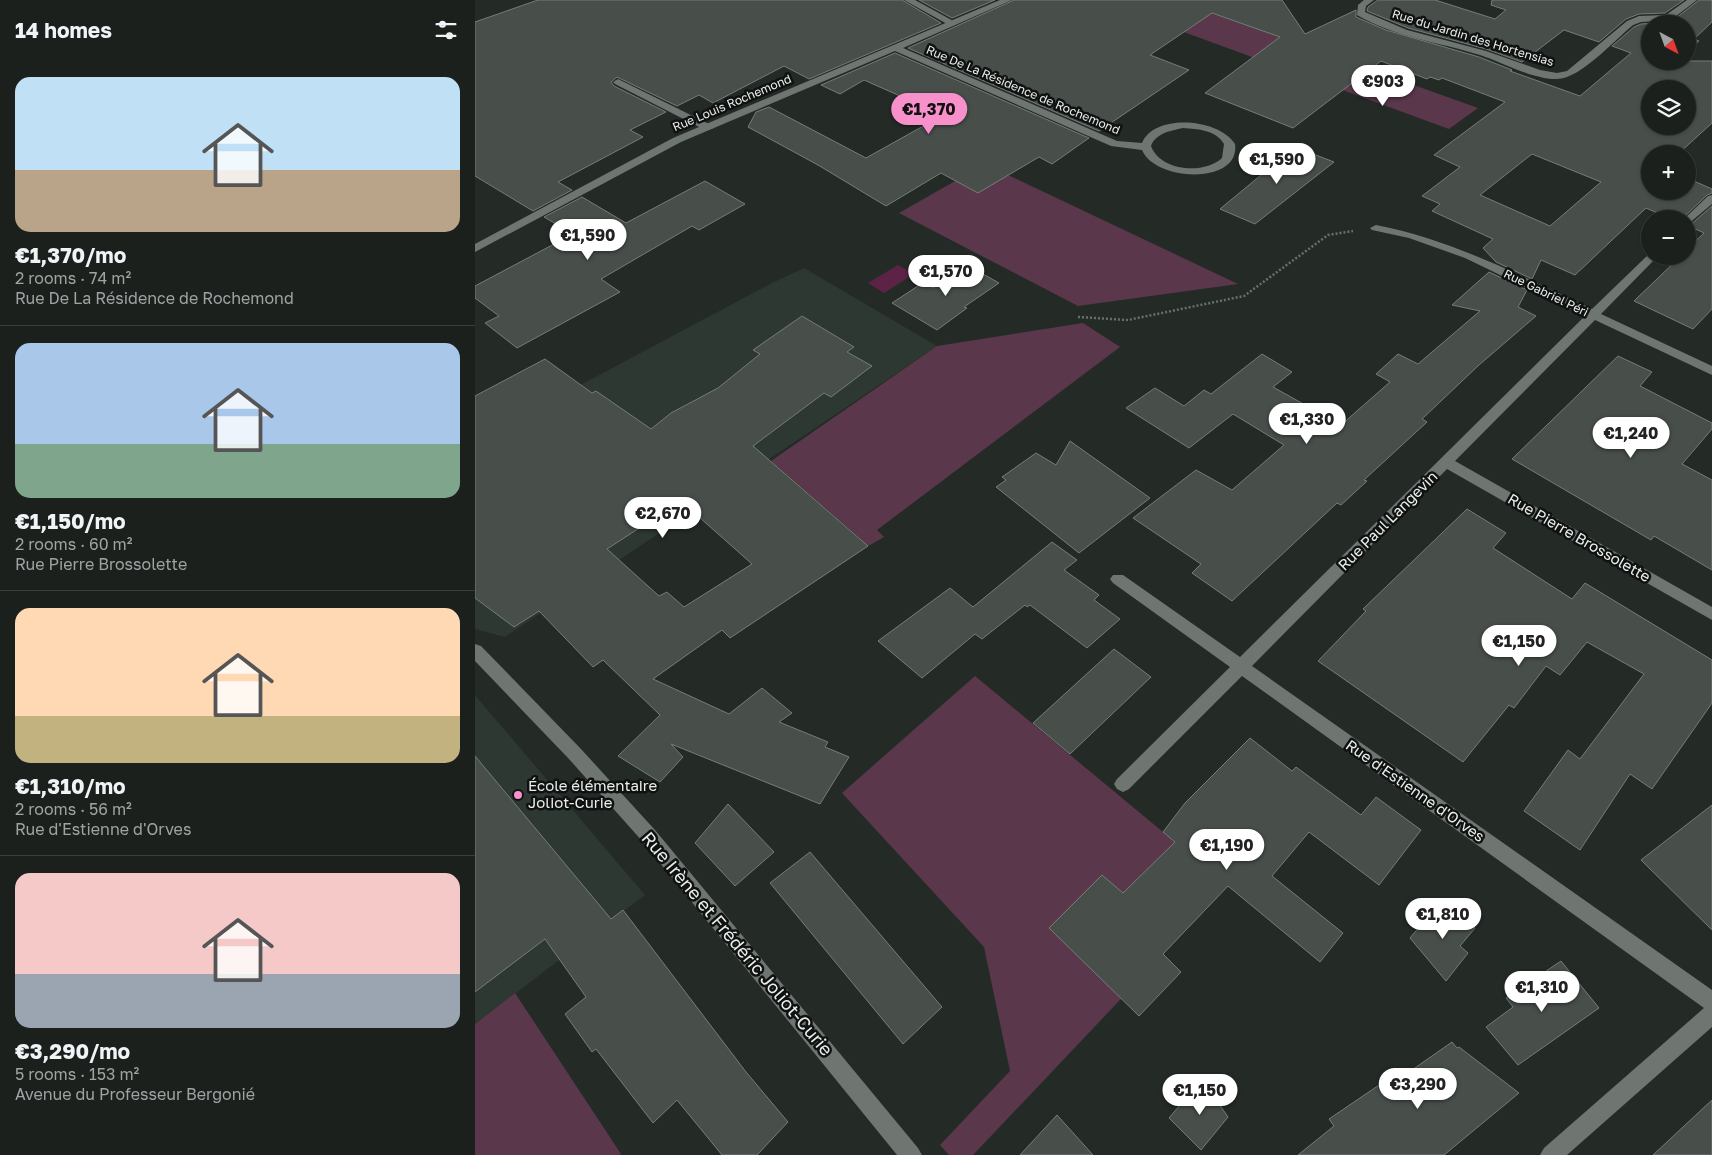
<!DOCTYPE html>
<meta charset="utf-8">
<style>
:root{--surface:#1b201d;--page:#242826;--text:#f1f3f6;--muted:#a0a3a4;--line:#393e3b;--accent:#f890cc}
body{margin:0;font-family:"Golos Text",sans-serif;background:var(--page);color:var(--text);height:100vh;display:flex;flex-direction:column;font-size:19px;white-space:nowrap}
*{box-sizing:border-box;margin:0}
p{font-size:16px;color:var(--muted)}
.icon{flex:none;width:28px;height:28px;fill:none;stroke:currentColor;stroke-width:2;stroke-linecap:round;stroke-linejoin:round}
.map{position:relative;flex:1;overflow:hidden}
.details{display:flex;flex-direction:column;background:var(--surface);width:475px}
.details>*{flex:none}
.needle{width:32px;rotate:139deg}
.controls{position:absolute;left:1166px;top:15px;display:grid;gap:10px}
.controls a{display:grid;place-items:center;width:55px;height:55px;border-radius:50%;background:var(--surface);box-shadow:0 1px 4px #0004,0 0 0 1px var(--line);font-size:25px}
.price{position:absolute;translate:-50% -42px;padding:0 11px;border-radius:18px;background:#fff;color:#222;font-size:16px;line-height:32px;filter:drop-shadow(0 1px 2px #0008)}
.price::after{content:'';position:absolute;left:50%;top:30px;width:15px;height:11px;margin-left:-8px;background:inherit;clip-path:polygon(0 0,100% 0,50% 100%)}
.price.on{background:var(--accent);color:#111}
ul{padding:0;list-style:none}
li{display:grid;align-content:center;gap:10px;height:265px;padding:0 15px}
li+li{border-top:1px solid var(--line)}
li span{display:grid;place-items:center;height:155px;border-radius:15px;color:#555}
li>.icon{margin-inline-start:auto}
span .icon{width:90px;height:90px;fill:#fffc;stroke-width:1}
li b{font-size:21px}
h2{display:flex;justify-content:space-between;align-items:center;height:60px;padding:0 15px;font-size:21px}
main{display:flex;flex:1;min-height:0}
.map>svg:first-child{display:block}
.built{fill:#2c3831}
.green{fill:#5b374b}
.water{fill:#5c2346}
.building{fill:#484f4b;stroke:#757d78;fill-rule:evenodd}
.lines{fill:none;stroke-linecap:round;stroke-linejoin:round}
.path{stroke:#69706c;stroke-width:2.5;stroke-dasharray:2 2;stroke-linecap:butt}
.service{fill:#6f7671;fill-rule:evenodd}
.minor{fill:#6f7671;fill-rule:evenodd}
.poi-dot{fill:#f890cc;stroke:#101211;stroke-width:2}
.labels{text-anchor:middle;stroke-width:5;stroke-linejoin:round;paint-order:stroke}
.far-street-label{font-size:12px;fill:#eaefec;stroke:#101211}
.street-label{font-size:15px;fill:#eaefec;stroke:#101211}
.poi-label{font-size:15px;fill:#eaefec;stroke:#101211;text-anchor:start}
.near-street-label{font-size:18px;fill:#eaefec;stroke:#101211}
</style>
<main>
<section class="details">
<h2>14 homes<svg class="icon" aria-label="filters" viewBox="0 0 24 24"><path d="M4 7h16M4 17h16"/><circle cx="9" cy="7" r="2"/><circle cx="15" cy="17" r="2"/></svg></h2>
<ul>
<li><span style="background:linear-gradient(#bfe0f5 60%,#b9a48a 0)"><svg class="icon" aria-label="home" viewBox="0 0 24 24"><path d="M3 11l9-7 9 7M6 9v11h12V9"/></svg></span><div><b>€1,370/mo</b><p>2 rooms · 74 m²</p><p>Rue De La Résidence de Rochemond</p></div></li>
<li><span style="background:linear-gradient(#a9c7e8 65%,#7fa58c 0)"><svg class="icon" aria-label="home" viewBox="0 0 24 24"><path d="M3 11l9-7 9 7M6 9v11h12V9"/></svg></span><div><b>€1,150/mo</b><p>2 rooms · 60 m²</p><p>Rue Pierre Brossolette</p></div></li>
<li><span style="background:linear-gradient(#ffd9b3 70%,#c2b280 0)"><svg class="icon" aria-label="home" viewBox="0 0 24 24"><path d="M3 11l9-7 9 7M6 9v11h12V9"/></svg></span><div><b>€1,310/mo</b><p>2 rooms · 56 m²</p><p>Rue d'Estienne d'Orves</p></div></li>
<li><span style="background:linear-gradient(#f6c9c9 65%,#9aa5b1 0)"><svg class="icon" aria-label="home" viewBox="0 0 24 24"><path d="M3 11l9-7 9 7M6 9v11h12V9"/></svg></span><div><b>€3,290/mo</b><p>5 rooms · 153 m²</p><p>Avenue du Professeur Bergonié</p></div></li>
</ul>
</section>
<div class="map">
<svg width="1237" height="1155" viewBox="0 0 1237 1155">
<rect width="100%" height="100%" fill="#242b27"/>
<path class="built" d="M329,268L462,346L30,637L0,629V441L295,284Z
M0,695L170,895L0,1024Z"/>
<path class="green" d="M621,0H700L1003,108L974,129Z
M510,164L763,284L603,306L424,213Z
M608,323L645,347L402,530L409,537L388,549L387,540L296,461L462,346Z
M500,676L753,886L498,1155H474L465,1145L535,1071L509,947L367,793Z
M40,993L146,1154L144,1155H0V1024Z"/>
<path class="water" d="M423,265L439,274L409,293L393,283Z"/>
<path class="building" d="M63,0H427L466,23L334,79L309,66L238,103L224,95L202,106L142,77L136,82L139,86L191,112L155,130L168,137L83,182L97,190L58,211L0,176V22Z
M444,0H520L477,18Z
M539,0H807L830,34L881,10V17L911,30L1004,57L1037,70L1035,71L1105,96L1156,53L1137,46L1159,27L1166,24L1196,22L1224,0H1237V22L1219,39L1224,41L1212,51V24H1175V61H1237V123L1203,154H1175V191H1212V178L1237,189V193L1232,195L1207,219H1196L1171,208L1100,275L1066,260L1057,279L1021,262L1008,248L1018,239L957,211L965,204L947,196L985,167L959,155L1030,102L967,78L964,80L955,77L952,79L906,61L818,128L730,93L805,37L737,13L675,55L714,70L624,131L433,48ZM1175,89H1212V126H1175ZM1057,154L1126,182L1075,226L1005,195Z
M903,0H960L1020,19L1031,10L1016,5L1017,0H1209L1190,13L1164,14L1151,19L1124,42L1089,30L1047,62L1011,49L933,28L892,11L893,7Z
M420,53L614,138L577,164L564,157L503,193L466,173L411,206L343,165L273,127L281,112L294,107L391,158L468,115L389,80L365,94L346,85Z
M820,147L859,162L780,224L745,209Z
M230,181L270,204L224,230L217,226L126,279L145,292L42,348L10,323L24,316L0,298V286L98,234L69,217L107,197L151,223Z
M1237,206V309L1218,329L1159,301L1206,256H1212V249L1229,233L1214,226Z
M492,265L524,283L489,307L492,308L462,330L417,303L449,282L458,288Z
M1014,272L1052,290L1043,307L1061,316L1004,365L947,419L952,422L889,480L892,481L866,505L862,503L757,601L717,573L726,564L658,518L721,470L757,490L809,445L758,414L714,448L651,408L680,388L709,406L729,390L736,394L787,354L817,372L798,387L866,425L915,382L901,374L923,354L943,364L1005,311L977,305Z
M327,316L379,347L372,352L397,366L356,397L349,393L278,446L393,546L255,638L247,630L178,679L254,714L287,688L317,713L304,722L353,742L350,747L374,757L345,804L196,744L208,757L185,782L143,756L185,715L128,660L118,667L64,611L39,627L0,598V396L70,359L117,393L121,391L176,429L196,413L243,388L285,354L278,350ZM206,501L277,564L209,607L192,592L184,596L132,549Z
M1143,356L1177,372L1165,386L1237,423V429L1207,464L1237,480V570L1179,536L1176,540L1037,459Z
M595,441L675,498L604,553L521,487L531,480L527,477L561,453L581,465Z
M992,509L1031,533L1018,548L1097,599L1110,583L1237,660V703L1177,789L1155,774L1105,850L1049,811L1093,750L1105,759L1169,674L1112,642L1085,675L1071,666L1039,708L1034,705L988,762L843,661L891,611L888,609Z
M577,542L602,560L589,570L624,595L619,600L645,619L612,648L555,605L552,607L550,605L507,639L500,634L447,678L403,641L475,588L498,607Z
M639,649L676,677L595,754L558,723Z
M775,738L817,771L821,767L886,815L901,797L946,830L904,885L834,832L797,876L868,933L845,962L753,886L688,954L706,972L664,1016L574,928L627,875L648,893L700,842L688,832L710,803Z
M0,756L136,919L148,910L271,1072L313,1122L282,1155H247L202,1100L178,1123L121,1049L117,1052L90,1014L111,997L70,939L0,992Z
M253,804L299,852L260,886L220,843Z
M1237,805V930L1166,860Z
M335,852L467,1007L428,1044L295,883Z
M961,907H973L1000,928L985,946L993,953L971,981L935,938Z
M1086,961L1124,1008L1043,1065L1011,1027L1038,1007L1031,998Z
M977,1042L982,1048L984,1047L1044,1093L969,1155H823L859,1126L854,1119L913,1079L917,1084Z
M727,1079L753,1117L726,1150L694,1118Z
M1237,1100V1155H1178Z
M582,1115L618,1155H545Z"/>
<g class="lines">
<path class="path" d="M603,317L653,320L769,296L853,235L878,231"/>
<path class="service" d="M429,0H440L482,23L474,25Z
M143,79L238,126L239,128L230,130L140,84L138,82Z"/>
<path class="minor" d="M525,0H537L428,48L642,141L667,143C679,113 744,118 760,144C766,185 680,182 667,150L636,146L420,51L206,142L0,252V244L198,138ZM708,128C723,129 741,130 749,144L747,158C729,175 685,171 676,146C681,133 695,131 708,128Z
M889,0H899L891,6L890,12L932,30L1011,51L1065,70L1082,73L1092,71L1152,21L1164,16L1191,15L1212,0H1222L1196,20L1166,22L1158,25C1140,40 1111,72 1089,78C1066,84 1027,62 1005,55C963,42 920,37 882,15L883,5Z
M1237,195V204L1212,225V219H1209L1233,196Z
M901,225C978,240 1046,276 1117,309L1175,253V256H1183L1126,314L1237,366V375L1120,320L980,461L1237,607V620L972,469L777,666L1237,990V1027L1092,1155H1065L1069,1148L1229,1008L767,676L654,789L648,792L642,789L639,784L642,779L755,667L638,583L635,579L638,575H648L765,657L1110,316L990,258L934,238L897,230L895,228Z
M0,644L6,646L106,749L180,830L443,1148L447,1155H422L168,842L94,759L0,661Z"/>
</g>
<circle class="poi-dot" cx="43" cy="795" r="5"/>
<g class="labels">
<g class="far-street-label">
<text transform="translate(998 38) rotate(17)" y="4">Rue du Jardin des Hortensias</text>
<text transform="translate(548 90) rotate(23)" y="4">Rue De La Résidence de Rochemond</text>
<text transform="translate(257 103) rotate(-23)" y="4">Rue Louis Rochemond</text>
<text transform="translate(1071 293) rotate(26)" y="4">Rue Gabriel Péri</text>
</g>
<g class="street-label">
<text transform="translate(913 521) rotate(-45)" y="5">Rue Paul Langevin</text>
<text transform="translate(1104 538) rotate(30)" y="5">Rue Pierre Brossolette</text>
<text transform="translate(940 791) rotate(35)" y="5">Rue d'Estienne d'Orves</text>
</g>
<g class="poi-label">
<text x="53" y="791">École élémentaire<tspan x="53" dy="17">Joliot-Curie</tspan></text>
</g>
<g class="near-street-label">
<text transform="translate(262 944) rotate(50)" y="6">Rue Irène et Frédéric Joliot-Curie</text>
</g>
</g>
</svg>
<div class="controls">
<a><svg class="needle" viewBox="-14 -14 28 28"><path d="M0-13l5 13h-10z" fill="#e53935"/><path d="M0 13l5-13h-10z" fill="#a0a3a4"/></svg></a>
<a><svg class="icon" aria-label="layers" viewBox="0 0 24 24"><path d="M12 4l9 5-9 5-9-5zM3 14l9 5 9-5"/></svg></a>
<a>+</a>
<a>−</a>
</div>
<b class="price" style="left:908px;top:107px">€903</b>
<b class="price on" style="left:454px;top:135px">€1,370</b>
<b class="price" style="left:802px;top:185px">€1,590</b>
<b class="price" style="left:113px;top:261px">€1,590</b>
<b class="price" style="left:471px;top:297px">€1,570</b>
<b class="price" style="left:832px;top:445px">€1,330</b>
<b class="price" style="left:1156px;top:459px">€1,240</b>
<b class="price" style="left:188px;top:539px">€2,670</b>
<b class="price" style="left:1044px;top:667px">€1,150</b>
<b class="price" style="left:752px;top:871px">€1,190</b>
<b class="price" style="left:968px;top:940px">€1,810</b>
<b class="price" style="left:1067px;top:1013px">€1,310</b>
<b class="price" style="left:943px;top:1110px">€3,290</b>
<b class="price" style="left:725px;top:1116px">€1,150</b>
</div>
</main>
